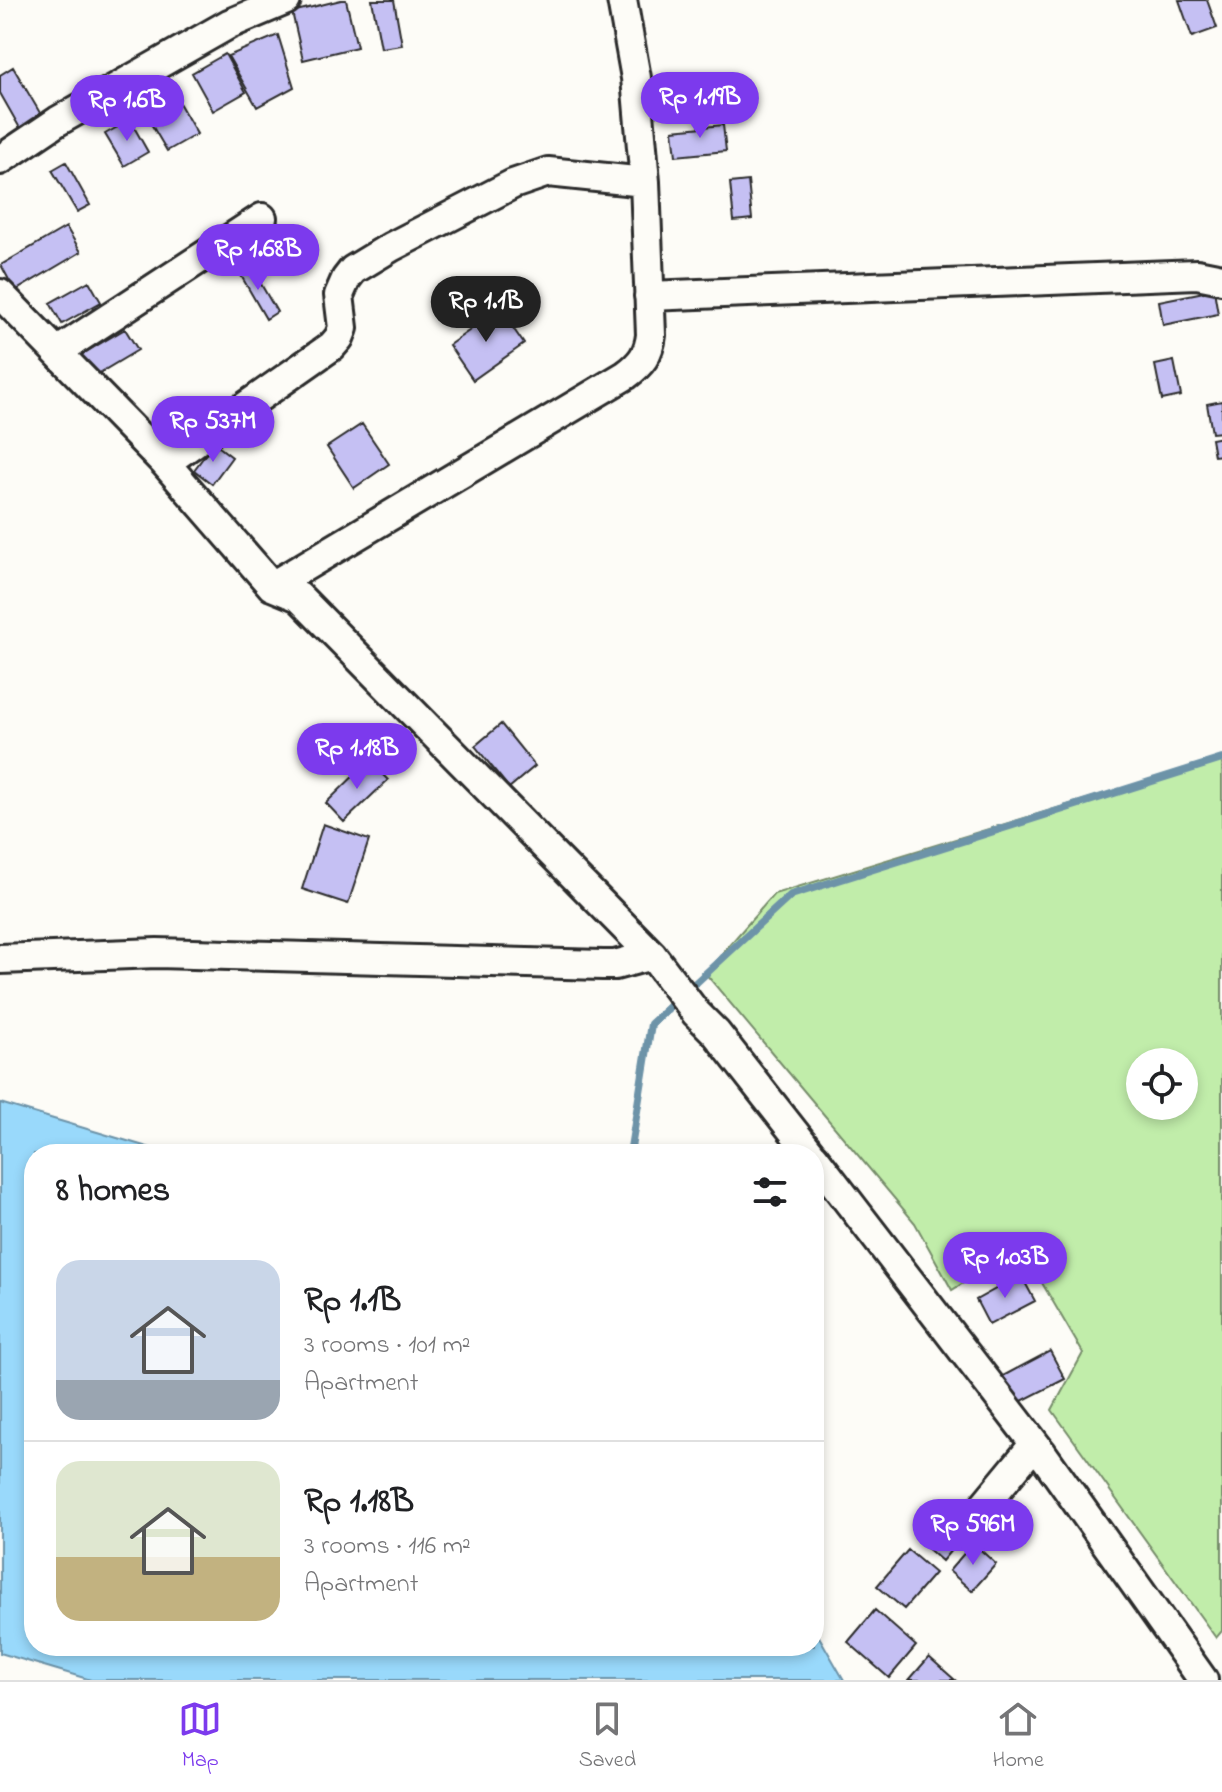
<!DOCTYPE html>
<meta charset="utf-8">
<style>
:root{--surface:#fff;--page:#f2f2f2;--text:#202124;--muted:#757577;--line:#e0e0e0;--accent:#7c3aed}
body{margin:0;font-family:"Indie Flower",sans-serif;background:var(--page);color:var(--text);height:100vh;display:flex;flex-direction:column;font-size:30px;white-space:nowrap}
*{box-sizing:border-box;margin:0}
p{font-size:26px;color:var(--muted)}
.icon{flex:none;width:44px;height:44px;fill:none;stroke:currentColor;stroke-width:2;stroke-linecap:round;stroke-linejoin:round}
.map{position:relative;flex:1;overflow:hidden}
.side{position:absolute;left:24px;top:1144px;width:800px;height:512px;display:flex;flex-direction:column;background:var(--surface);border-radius:32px;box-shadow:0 4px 12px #0003}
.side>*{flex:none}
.tools{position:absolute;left:1126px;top:1048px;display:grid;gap:16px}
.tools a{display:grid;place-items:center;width:72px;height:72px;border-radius:50%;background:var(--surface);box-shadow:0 4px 12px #0003;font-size:40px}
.price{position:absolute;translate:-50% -68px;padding:0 18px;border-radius:28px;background:var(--accent);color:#fff;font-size:26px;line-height:52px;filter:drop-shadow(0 2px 4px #0008)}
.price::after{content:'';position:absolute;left:50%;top:48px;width:24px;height:18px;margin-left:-12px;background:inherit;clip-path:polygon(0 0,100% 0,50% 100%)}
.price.active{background:#222;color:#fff}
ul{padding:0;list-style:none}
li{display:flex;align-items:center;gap:24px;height:200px;padding:0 32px}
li+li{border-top:2px solid var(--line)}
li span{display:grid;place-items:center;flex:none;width:224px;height:160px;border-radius:24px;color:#555}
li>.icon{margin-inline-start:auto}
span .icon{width:96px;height:96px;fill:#fffc;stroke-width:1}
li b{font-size:34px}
h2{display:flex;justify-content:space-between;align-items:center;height:96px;padding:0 32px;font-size:34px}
.menu{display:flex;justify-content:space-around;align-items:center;height:112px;border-top:2px solid var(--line);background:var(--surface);font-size:22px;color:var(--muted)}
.menu a{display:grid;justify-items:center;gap:4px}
.menu .active{color:var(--accent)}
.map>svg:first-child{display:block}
.green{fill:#c1edaa;stroke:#768c6a;stroke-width:2;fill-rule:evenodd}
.water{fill:#99d9fb;stroke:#6d93a8;stroke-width:2}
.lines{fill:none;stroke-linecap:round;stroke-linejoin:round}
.stream{stroke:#6d93a8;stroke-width:8}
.building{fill:#c5c0f3;stroke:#2b2b2b;stroke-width:2}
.minor-casing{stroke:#2b2b2b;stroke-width:34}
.minor{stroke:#fdfcf7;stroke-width:28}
</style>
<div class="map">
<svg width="1222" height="1680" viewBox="0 0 1222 1680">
<rect width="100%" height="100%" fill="#fdfcf7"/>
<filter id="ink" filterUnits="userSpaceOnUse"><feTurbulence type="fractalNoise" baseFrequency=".0125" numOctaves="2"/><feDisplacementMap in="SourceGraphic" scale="16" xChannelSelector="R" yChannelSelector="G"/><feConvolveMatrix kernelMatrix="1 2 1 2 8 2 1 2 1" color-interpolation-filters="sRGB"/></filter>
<g filter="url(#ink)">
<path class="green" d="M1222,758V1631L1216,1638L1052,1410L1083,1353L1021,1247L952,1290L915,1223L705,973L774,894ZM1140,1062H1184V1106H1140Z"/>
<path class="water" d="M0,1103L171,1154H34V1646H814V1628L844,1680H91L0,1653Z"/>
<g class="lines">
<path class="stream" d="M630,1154L651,1024L791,895L1222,759"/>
</g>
<path class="building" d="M341,0H346L357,47L303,60L292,12Z
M372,0H394L402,45L381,48Z
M1179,0H1207L1217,28L1192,37Z
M278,35L294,87L257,107L228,56Z
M225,54L246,92L213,111L192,73Z
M13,67L43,118L21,130L0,93V75Z
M167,82L197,134L167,151L137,100Z
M130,120L148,152L124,166L105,134Z
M723,125L726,151L676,156L673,130Z
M66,162L90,205L77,212L52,170Z
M748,181L752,219L734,221L730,183Z
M66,227L81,252L15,291L1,265Z
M250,265L277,312L266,319L239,272Z
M89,281L101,302L62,324L50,303Z
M1214,290L1218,314L1163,325L1159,301Z
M500,309L524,344L473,380L449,345Z
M125,329L138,350L91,378L79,356Z
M1174,361L1181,396L1162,400L1155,365Z
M1222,401V432L1212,433L1207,404Z
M362,424L389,464L354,488L327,447Z
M1222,437V455L1214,456L1211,439Z
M214,443L232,457L212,484L194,470Z
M501,724L535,766L509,788L475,746Z
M369,761L388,780L344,822L326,803Z
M323,824L369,840L348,904L302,889Z
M1021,1275L1035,1301L989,1325L976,1300Z
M1050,1351L1065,1379L1018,1403L1003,1376Z
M946,1502L973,1524L942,1561L916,1538Z
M973,1543L996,1564L972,1591L949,1571Z
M908,1550L935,1573L904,1609L877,1586Z
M875,1610L916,1646L889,1678L848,1642Z
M929,1657L955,1680H909Z"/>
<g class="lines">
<g class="minor-casing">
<path id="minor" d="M0,160L58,121L229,24L286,0
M0,294L165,463L272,586L299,597L652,955L696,1013L716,1033L811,1154
M649,296L1197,274L1222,279
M57,352L262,218
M165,463L332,346L339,338L343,328L339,295L346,279L353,270L391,247L513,184L548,172L645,182
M272,586L626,375C641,364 649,354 651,335L645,182L636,78L622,0
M0,959L157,953L603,965H615L652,955
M814,1157L1042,1453L1203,1680
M985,1504L1028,1452L1042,1453"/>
</g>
<use href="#minor" class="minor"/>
</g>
</g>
</svg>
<div class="tools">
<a><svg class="icon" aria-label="locate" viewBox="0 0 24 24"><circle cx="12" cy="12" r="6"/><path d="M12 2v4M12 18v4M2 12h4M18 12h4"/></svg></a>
</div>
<b class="price" style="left:700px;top:140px">Rp 1.19B</b>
<b class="price" style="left:127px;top:143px">Rp 1.6B</b>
<b class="price" style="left:258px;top:292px">Rp 1.68B</b>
<b class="price active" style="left:486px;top:344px">Rp 1.1B</b>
<b class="price" style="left:213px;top:464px">Rp 537M</b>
<b class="price" style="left:357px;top:791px">Rp 1.18B</b>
<b class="price" style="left:1005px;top:1300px">Rp 1.03B</b>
<b class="price" style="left:973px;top:1567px">Rp 596M</b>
<section class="side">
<h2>8 homes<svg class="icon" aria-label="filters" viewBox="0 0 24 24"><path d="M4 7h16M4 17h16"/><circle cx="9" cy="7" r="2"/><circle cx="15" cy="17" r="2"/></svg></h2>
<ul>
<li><span style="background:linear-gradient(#c9d6e8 75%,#9aa5b1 0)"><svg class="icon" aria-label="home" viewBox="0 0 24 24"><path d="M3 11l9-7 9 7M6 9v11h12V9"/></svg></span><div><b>Rp 1.1B</b><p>3 rooms · 101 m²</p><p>Apartment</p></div></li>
<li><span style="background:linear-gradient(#dfe7d0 60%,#c2b280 0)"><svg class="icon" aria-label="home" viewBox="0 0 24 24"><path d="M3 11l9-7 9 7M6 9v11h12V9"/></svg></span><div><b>Rp 1.18B</b><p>3 rooms · 116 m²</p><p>Apartment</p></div></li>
</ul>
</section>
</div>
<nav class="menu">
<a class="active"><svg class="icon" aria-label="map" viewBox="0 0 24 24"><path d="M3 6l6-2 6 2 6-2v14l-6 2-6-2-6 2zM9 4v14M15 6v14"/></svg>Map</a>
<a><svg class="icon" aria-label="saved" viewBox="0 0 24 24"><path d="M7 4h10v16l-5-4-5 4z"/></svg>Saved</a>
<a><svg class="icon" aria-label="home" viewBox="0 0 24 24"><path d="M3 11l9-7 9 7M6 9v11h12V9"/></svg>Home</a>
</nav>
